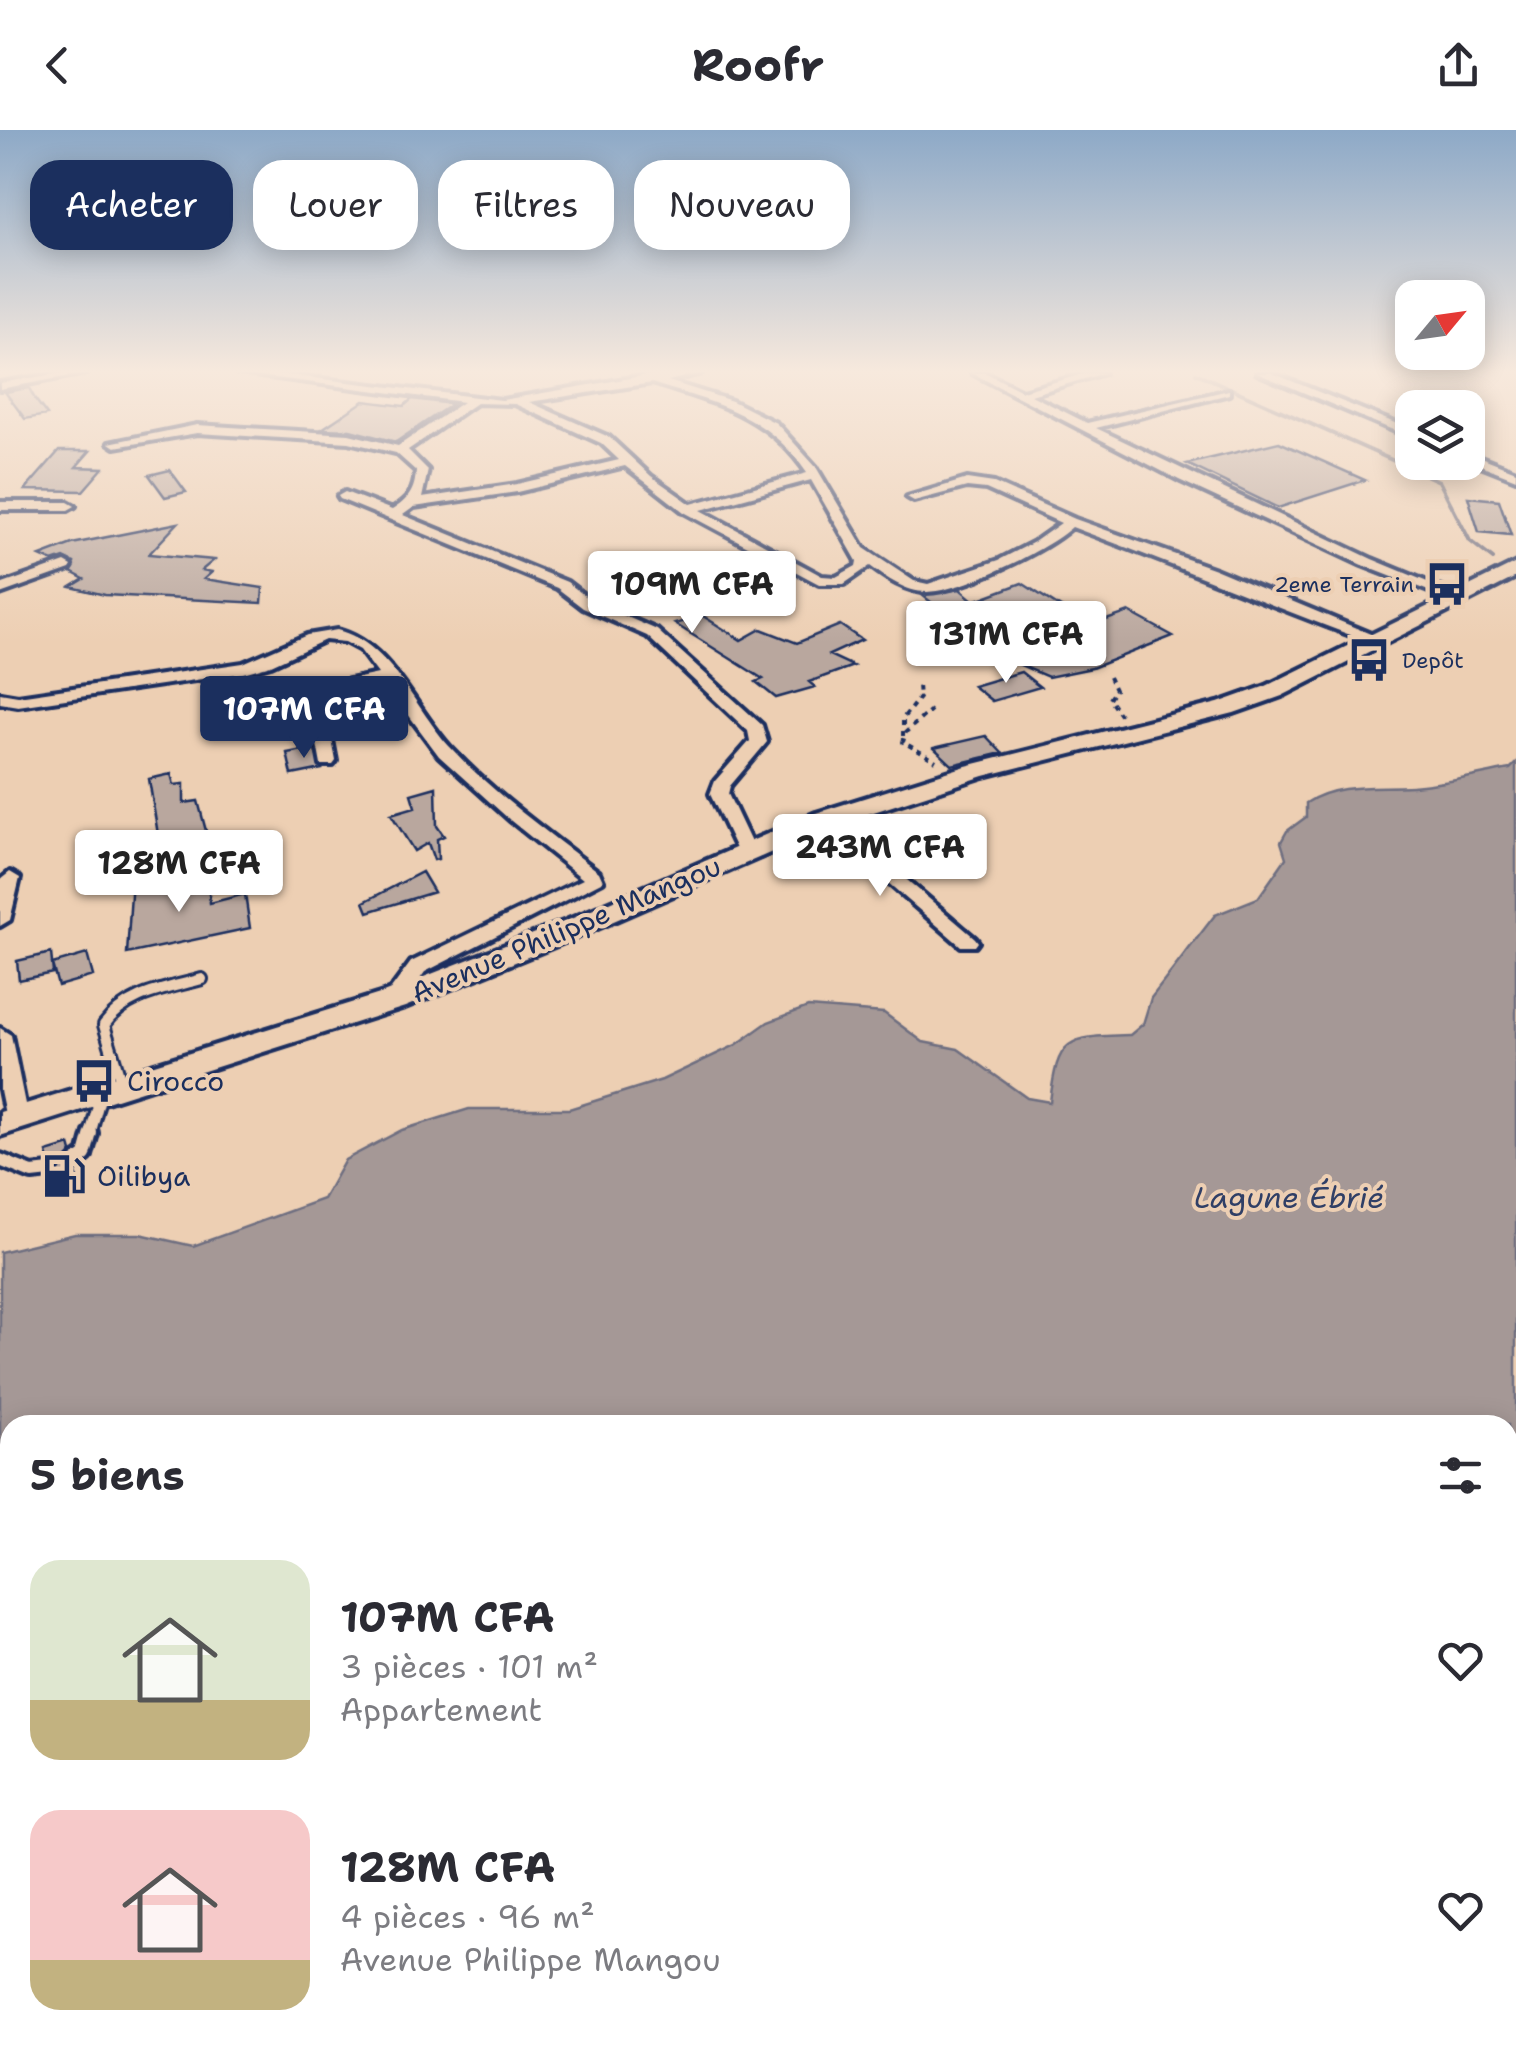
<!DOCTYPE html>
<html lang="fr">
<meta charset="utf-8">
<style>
:root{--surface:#fff;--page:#f2f2f3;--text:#2b2b33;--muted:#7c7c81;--accent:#1b2f5e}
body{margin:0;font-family:"Shantell Sans",sans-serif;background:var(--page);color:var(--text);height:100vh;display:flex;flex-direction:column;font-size:38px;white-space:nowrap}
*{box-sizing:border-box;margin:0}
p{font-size:32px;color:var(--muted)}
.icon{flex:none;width:55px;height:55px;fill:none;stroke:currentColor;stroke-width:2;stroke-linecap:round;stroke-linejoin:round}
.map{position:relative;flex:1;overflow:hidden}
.sheet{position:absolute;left:0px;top:1285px;width:1518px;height:642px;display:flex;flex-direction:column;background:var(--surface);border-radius:30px 30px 0 0;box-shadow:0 5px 25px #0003}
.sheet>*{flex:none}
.banner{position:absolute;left:30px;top:30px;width:1000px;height:90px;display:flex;gap:20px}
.needle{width:65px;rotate:61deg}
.fabs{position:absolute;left:1395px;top:150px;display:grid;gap:20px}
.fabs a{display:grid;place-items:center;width:90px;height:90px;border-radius:20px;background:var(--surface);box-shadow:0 5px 25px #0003;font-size:50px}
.price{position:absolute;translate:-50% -85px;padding:0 22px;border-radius:10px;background:#fff;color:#222;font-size:32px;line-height:65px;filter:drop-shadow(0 2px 5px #0008)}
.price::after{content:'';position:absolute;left:50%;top:60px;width:30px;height:22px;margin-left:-15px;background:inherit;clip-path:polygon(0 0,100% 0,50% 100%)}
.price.selected{background:var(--accent);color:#fff}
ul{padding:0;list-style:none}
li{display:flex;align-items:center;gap:30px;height:250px;padding:0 30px}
li span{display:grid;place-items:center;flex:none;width:280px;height:200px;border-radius:30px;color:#555}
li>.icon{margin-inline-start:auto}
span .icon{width:120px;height:120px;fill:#fffc;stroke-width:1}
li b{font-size:42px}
h2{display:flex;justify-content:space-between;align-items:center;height:120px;padding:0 30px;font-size:42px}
.chip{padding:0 35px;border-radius:30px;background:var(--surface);box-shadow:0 5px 25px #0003;font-size:35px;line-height:90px}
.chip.selected{background:var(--accent);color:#fff}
header{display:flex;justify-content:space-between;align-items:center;height:130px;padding:0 30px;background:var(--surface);font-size:45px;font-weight:700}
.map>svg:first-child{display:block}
.water{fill:#a59896;stroke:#6e6e80;stroke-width:2.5;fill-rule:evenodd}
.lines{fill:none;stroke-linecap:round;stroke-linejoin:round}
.stream{stroke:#6e6e80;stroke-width:4}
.building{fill:#b9a79e;stroke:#1b2f5e;stroke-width:2.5}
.lane-far1-casing{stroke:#1b2f5e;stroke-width:16}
.lane-casing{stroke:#1b2f5e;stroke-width:20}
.street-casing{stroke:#1b2f5e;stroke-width:8}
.secondary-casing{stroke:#1b2f5e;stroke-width:8}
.path{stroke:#1b2f5e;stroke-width:4;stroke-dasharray:5 5;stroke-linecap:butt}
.lane-far1{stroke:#edcfb3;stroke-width:10}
.lane{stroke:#edcfb3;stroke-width:12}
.street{fill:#edcfb3;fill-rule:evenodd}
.secondary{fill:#edcfb3;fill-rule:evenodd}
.labels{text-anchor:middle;stroke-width:8;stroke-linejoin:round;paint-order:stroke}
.far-poi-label{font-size:22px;fill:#1b2f5e;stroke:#edcfb3;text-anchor:end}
.street-label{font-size:28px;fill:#1b2f5e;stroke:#edcfb3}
.poi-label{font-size:28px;fill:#1b2f5e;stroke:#edcfb3;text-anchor:start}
.water-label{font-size:30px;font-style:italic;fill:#303f66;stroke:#edcfb3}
</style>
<header><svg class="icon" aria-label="back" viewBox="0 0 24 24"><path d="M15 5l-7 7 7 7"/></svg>Roofr<svg class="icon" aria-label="share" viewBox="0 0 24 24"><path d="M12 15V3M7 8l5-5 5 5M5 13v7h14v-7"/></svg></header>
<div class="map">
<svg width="1516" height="1927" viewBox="0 0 1516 1927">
<rect width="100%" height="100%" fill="#edcfb3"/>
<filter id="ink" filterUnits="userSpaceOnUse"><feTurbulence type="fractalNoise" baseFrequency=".01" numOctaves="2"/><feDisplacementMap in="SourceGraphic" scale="20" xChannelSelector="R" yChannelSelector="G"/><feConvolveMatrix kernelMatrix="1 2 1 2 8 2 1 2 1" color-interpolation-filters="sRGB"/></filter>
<g filter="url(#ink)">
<path class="water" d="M1516,633V1927H0V1122L75,1104H140L193,1116L323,1069L345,1030L402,1000L469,979H569L662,950L736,915L768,892L808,877L884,883L923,912L958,919L1027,968L1050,972C1058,907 1066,907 1130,905L1143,894L1151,868L1215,785L1258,768L1286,728L1281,712L1287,701L1306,687V673C1343,649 1388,661 1431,654C1457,651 1483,644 1510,639ZM10,1295H1508V1918H10Z"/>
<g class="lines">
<path class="stream" d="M1196,243L1439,351L1470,411L1493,429"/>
</g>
<path class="building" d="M29,258L35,269L47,285L25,289L5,262Z
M412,269L452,274L396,312L350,300L322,299L364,271L404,276Z
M1279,312L1365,350L1278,378L1187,334Z
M59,321H90L76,337L103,338L83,361L25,360Z
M170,340L186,362L165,367L149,345Z
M1468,367L1499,370L1511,405L1479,402Z
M178,393L149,424L214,430L202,440L212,442L204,449L263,458L262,473L105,465L71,457L84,449L71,442L74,433L64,428L53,432L40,426L72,414Z
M1022,453L1089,496L1129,482L1173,506L1092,538L1048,547L976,516L931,483L941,480L922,465L960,459L974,471Z
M703,486L741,510L761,499L797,513L840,495L862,510L829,525L853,536L809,552L815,557L776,568L756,552L763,549L675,494Z
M1021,542L1040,557L992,571L973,556Z
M986,606L1002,623L952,635L934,618Z
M314,618L322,639L292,645L287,623Z
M171,644L174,655L184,654V673L198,671L206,701L160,717L149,649Z
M436,657L437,696L444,706L437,709L438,729L434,730L428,713L414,721L391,684L415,677L411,664Z
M422,742L434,762L368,782L364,772Z
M169,744L168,762L208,755L210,773L245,764L250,798L127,824L132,749Z
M51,823L53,843L19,850L17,831Z
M87,824L93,846L58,856L52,834Z
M70,1015L72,1022L64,1035L76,1043L78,1051L55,1059L53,1050L60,1039L49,1031L47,1022Z"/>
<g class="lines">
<g class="lane-far1-casing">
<path id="lane-far1" d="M122,955L104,895C127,863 167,859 202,849
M90,1005L102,961"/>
</g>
<g class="lane-casing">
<path id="lane" d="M0,1030L32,1043L50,1041
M74,1033L85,1025L91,1003"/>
</g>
<g class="street-casing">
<path id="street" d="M61,243H86L0,259V253Z
M238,243H271L502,270L648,245L701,243L668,251L732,271L776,293L816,337L864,418L914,451L928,454L999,430L1034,412L1061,393L986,359L967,357L914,371L907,367L967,349L994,353L1075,389L1215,439L1385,510L1372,513C1271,476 1173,434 1072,397C1045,421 963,461 927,462C906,462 886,448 870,436L844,454H819L684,382L625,336L517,362L414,377L403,385L567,452L593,472L657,500L762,595L767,612L730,656L728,664L756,723L747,729L738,723L710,664L715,651L750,611L748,601L647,506L583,478L557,458L340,369L338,366L345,362L392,380C408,370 415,361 416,341L396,323L349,312L197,303L115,317L109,313L197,295L349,304L398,316L463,272ZM652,253C717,274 766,283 807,343L691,374L651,346L609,307L529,272ZM476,273L515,274L601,313L619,330L517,354L422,368L428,340L408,320ZM811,350L857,431L856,436L836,447L822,446L701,380Z
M972,243H986L1022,261L1087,243H1104L1031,265L1087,293L1229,260V264L1096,298L1372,429L1466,468L1454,471L1362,435L1179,350Z
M1257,243H1272L1412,300V308Z
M1468,322L1516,341V349L1468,330Z
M0,372H68L75,376L68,380H0Z
M65,432L72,436L70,439L0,464V455Z
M337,500C392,514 415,580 452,619C495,665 549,703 599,742L603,751L425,842L401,875L394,877L383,870L411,832L583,749L511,691L439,626L384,552L332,563L324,568L336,631L333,635H321L308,566L321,556L378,544L360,520L345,512L325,510L271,535L243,543L18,576L0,573V563L18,566L243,533L307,505Z
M825,684L831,685L975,808L978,812L975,816H961L819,693V685Z
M10,742L20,748L10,790L0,796V750Z
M0,898L11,905L28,989L17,997L6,989L0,960Z"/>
</g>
<g class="secondary-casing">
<path id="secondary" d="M1516,433V447L1282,566L1234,583L984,646L834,695L586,803L405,877L0,1006V982L383,863L566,791L816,683L966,636L1218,573L1266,556Z"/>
</g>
<path class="path" d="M1109,547L1115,560L1109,569L1122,588
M931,580L906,602L903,612L936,631
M903,606V588L919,568L918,555"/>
<use href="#lane-far1" class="lane-far1"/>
<use href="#lane" class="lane"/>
<use href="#street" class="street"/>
<use href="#secondary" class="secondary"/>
</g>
</g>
<linearGradient id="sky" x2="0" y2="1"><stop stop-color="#8da9c7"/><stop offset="0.47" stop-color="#f7e9dd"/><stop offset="1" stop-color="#f7e9dd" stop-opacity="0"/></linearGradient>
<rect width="1516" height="513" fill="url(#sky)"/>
<defs>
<g id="bus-bare" transform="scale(3.45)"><path d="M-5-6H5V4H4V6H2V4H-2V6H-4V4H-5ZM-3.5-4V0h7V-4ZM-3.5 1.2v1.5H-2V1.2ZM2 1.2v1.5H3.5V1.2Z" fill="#1b2f5e" stroke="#edcfb3" stroke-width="2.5" paint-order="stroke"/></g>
<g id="fuel-bare" transform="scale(3.45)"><path d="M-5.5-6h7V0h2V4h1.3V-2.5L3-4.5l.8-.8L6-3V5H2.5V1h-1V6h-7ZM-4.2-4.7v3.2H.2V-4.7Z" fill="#1b2f5e" stroke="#edcfb3" stroke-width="2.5" paint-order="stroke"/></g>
</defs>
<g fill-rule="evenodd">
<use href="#bus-bare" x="1447" y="454"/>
<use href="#bus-bare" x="1369" y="530"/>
<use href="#bus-bare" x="94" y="951"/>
<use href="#fuel-bare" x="64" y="1046"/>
</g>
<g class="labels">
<g class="far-poi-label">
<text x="1414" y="462">2eme Terrain</text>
<text x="1402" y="538" text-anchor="start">Depôt</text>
</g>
<g class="street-label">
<text transform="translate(566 799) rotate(-23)" y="10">Avenue Philippe Mangou</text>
</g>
<g class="poi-label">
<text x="127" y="961">Cirocco</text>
<text x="97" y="1056">Oilibya</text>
</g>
<g class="water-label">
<text x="1289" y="1078">Lagune Ébrié</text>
</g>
</g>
</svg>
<div class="fabs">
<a><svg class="needle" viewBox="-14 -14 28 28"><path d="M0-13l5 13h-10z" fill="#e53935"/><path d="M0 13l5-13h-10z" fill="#7c7c81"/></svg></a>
<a><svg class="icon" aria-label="layers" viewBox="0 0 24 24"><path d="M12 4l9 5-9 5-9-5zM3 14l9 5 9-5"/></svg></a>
</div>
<b class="price" style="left:692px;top:506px">109M CFA</b>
<b class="price" style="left:1006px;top:556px">131M CFA</b>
<b class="price selected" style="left:304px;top:631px">107M CFA</b>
<b class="price" style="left:880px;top:769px">243M CFA</b>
<b class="price" style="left:179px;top:785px">128M CFA</b>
<div class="banner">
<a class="chip selected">Acheter</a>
<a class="chip">Louer</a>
<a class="chip">Filtres</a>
<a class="chip">Nouveau</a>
</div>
<section class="sheet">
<h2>5 biens<svg class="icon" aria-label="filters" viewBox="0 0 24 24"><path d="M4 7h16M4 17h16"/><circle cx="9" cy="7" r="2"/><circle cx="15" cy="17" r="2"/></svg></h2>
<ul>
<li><span style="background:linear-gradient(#dfe7d0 70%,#c2b280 0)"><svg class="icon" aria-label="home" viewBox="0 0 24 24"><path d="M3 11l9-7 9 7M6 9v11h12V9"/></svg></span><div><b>107M CFA</b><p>3 pièces · 101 m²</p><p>Appartement</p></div><svg class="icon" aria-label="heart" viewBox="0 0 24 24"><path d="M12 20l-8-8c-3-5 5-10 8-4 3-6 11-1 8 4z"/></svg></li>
<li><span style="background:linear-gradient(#f6c9c9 75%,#c2b280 0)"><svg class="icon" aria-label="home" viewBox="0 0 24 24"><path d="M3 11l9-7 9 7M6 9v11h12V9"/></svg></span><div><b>128M CFA</b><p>4 pièces · 96 m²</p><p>Avenue Philippe Mangou</p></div><svg class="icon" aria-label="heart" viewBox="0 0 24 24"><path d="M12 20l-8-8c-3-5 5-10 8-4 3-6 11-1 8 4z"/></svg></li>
</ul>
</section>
</div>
